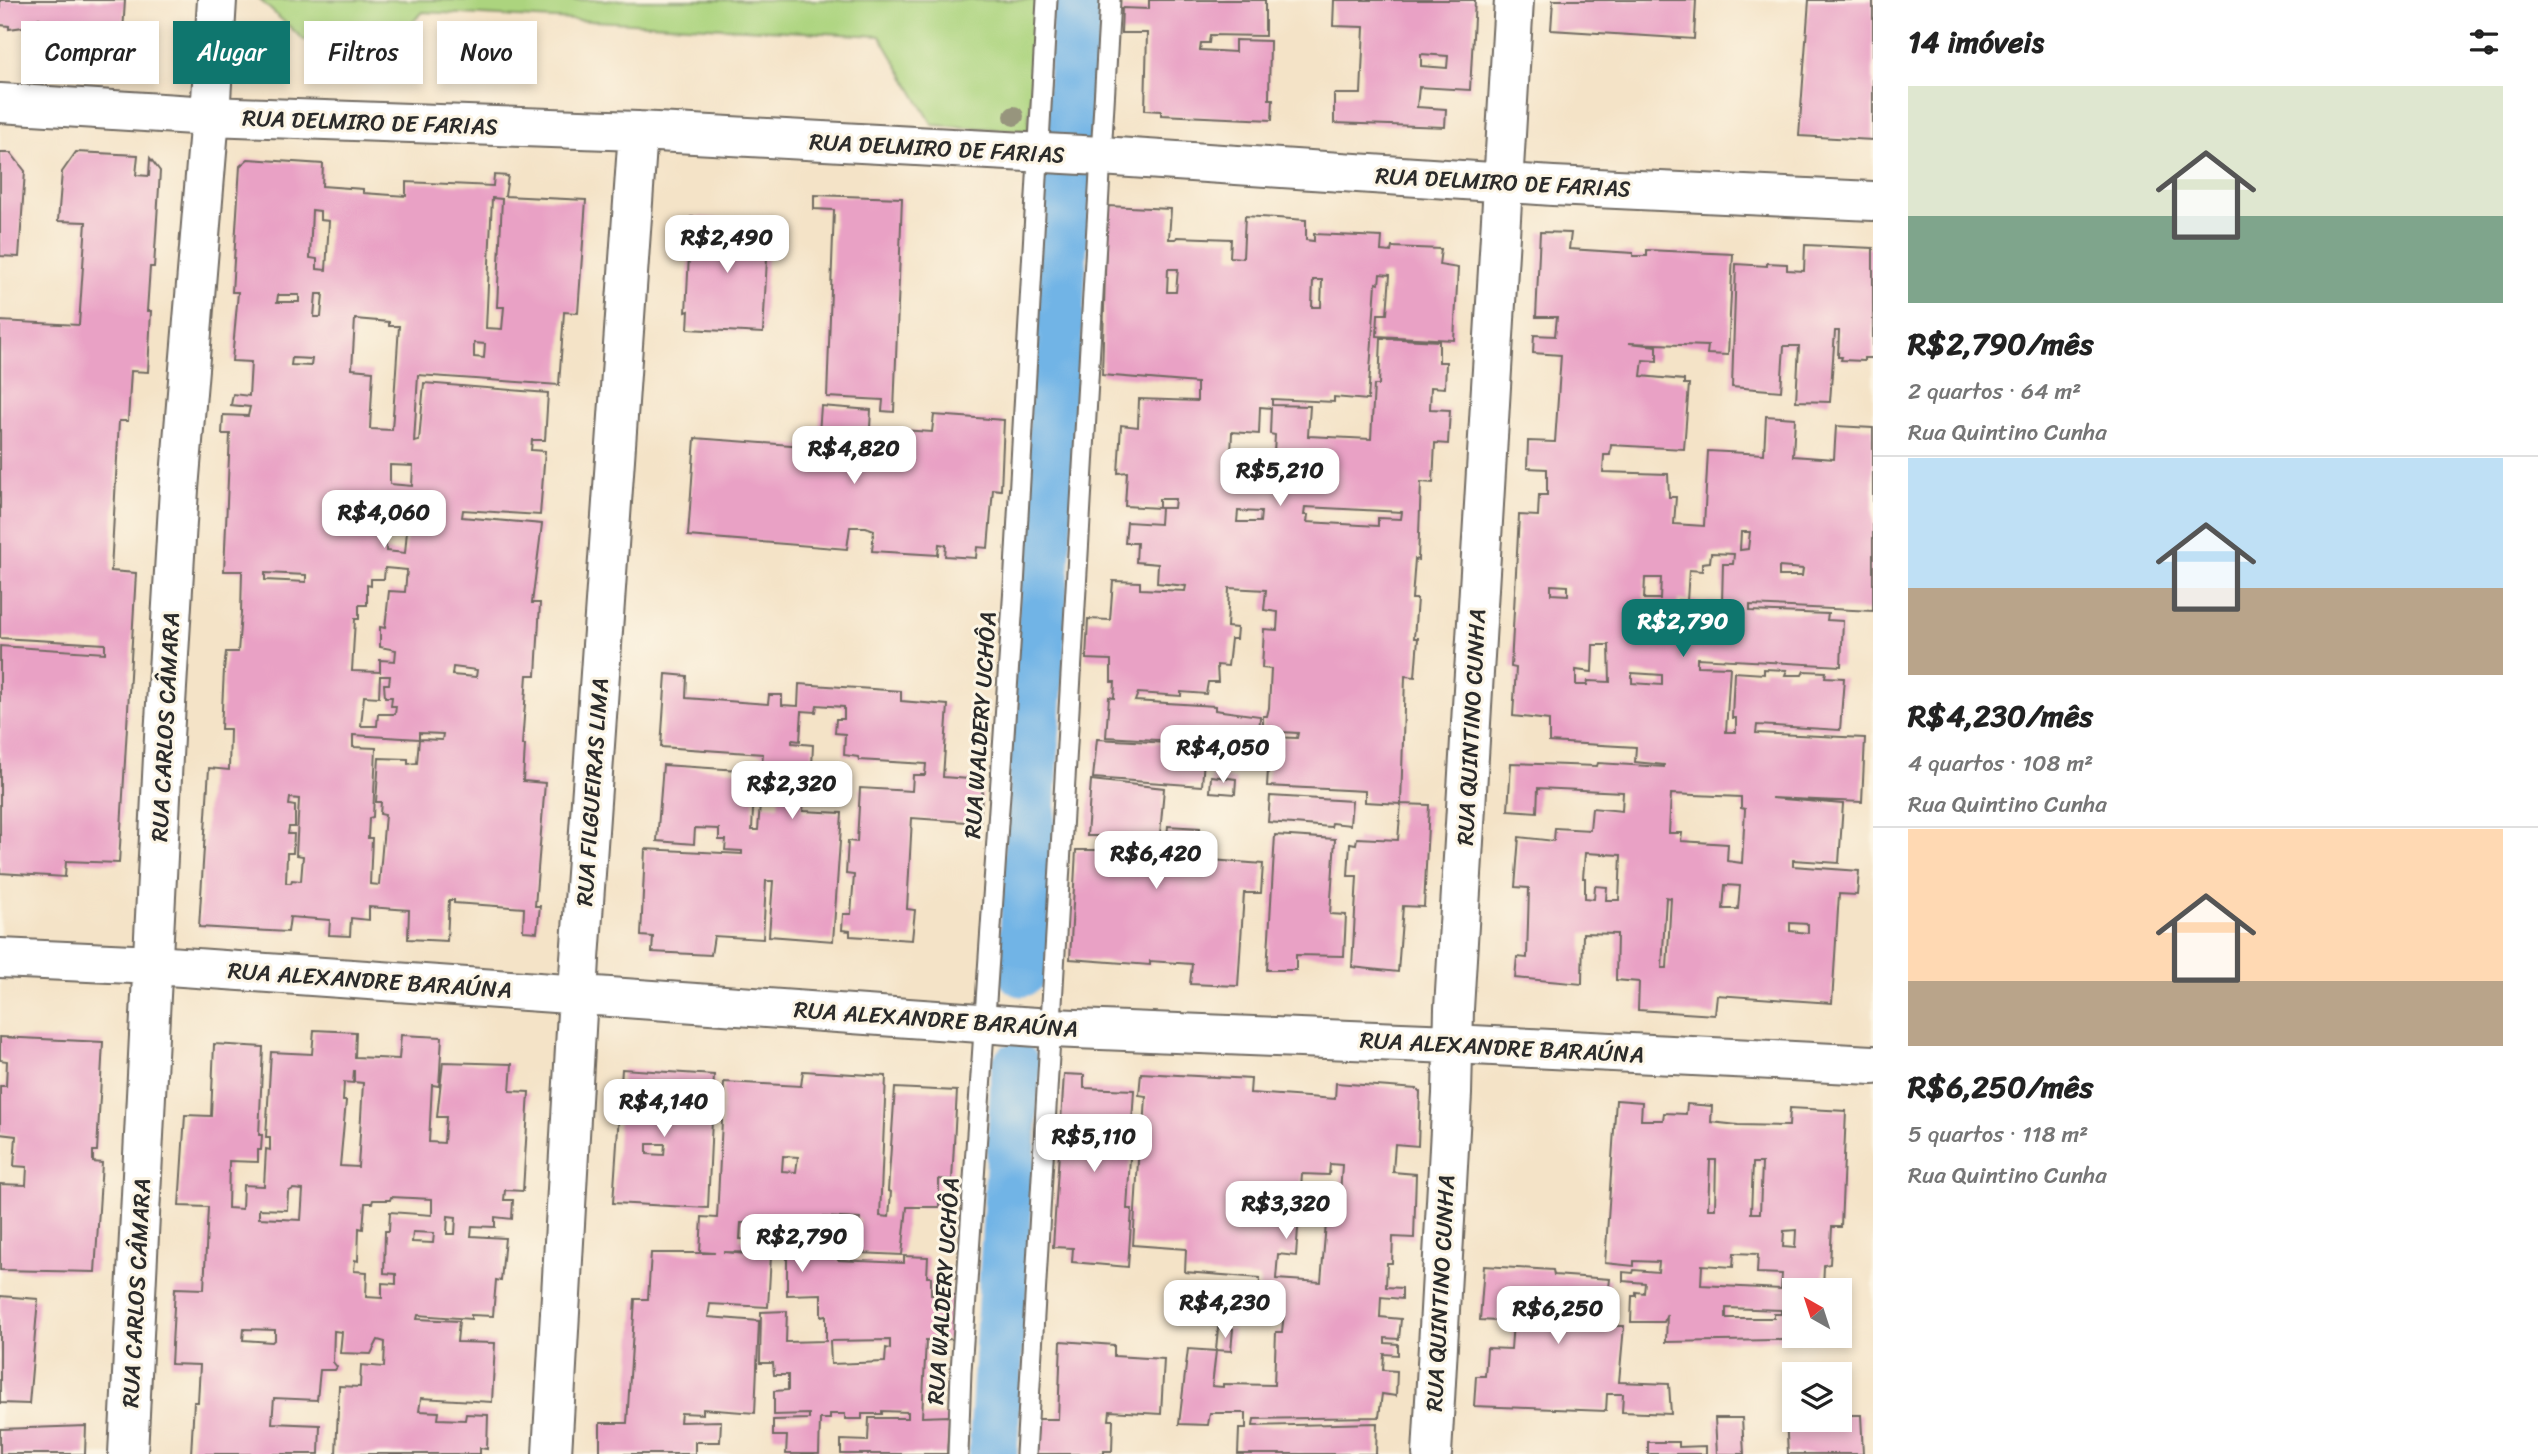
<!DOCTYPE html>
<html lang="pt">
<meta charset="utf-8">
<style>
:root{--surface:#fff;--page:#f2f2f2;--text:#222;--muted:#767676;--line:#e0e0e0;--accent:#0f766e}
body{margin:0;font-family:Sriracha,sans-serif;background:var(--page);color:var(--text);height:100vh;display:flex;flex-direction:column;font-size:26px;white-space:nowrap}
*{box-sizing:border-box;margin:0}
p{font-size:23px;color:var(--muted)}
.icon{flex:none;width:38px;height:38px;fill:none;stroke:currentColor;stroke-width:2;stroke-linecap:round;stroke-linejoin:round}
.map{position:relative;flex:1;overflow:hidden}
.side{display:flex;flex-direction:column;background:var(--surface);width:665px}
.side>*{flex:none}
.banner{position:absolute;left:21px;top:21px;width:665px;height:63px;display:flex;gap:14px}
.needle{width:46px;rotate:321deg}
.fabs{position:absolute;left:1782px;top:1278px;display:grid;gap:14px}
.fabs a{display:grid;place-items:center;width:70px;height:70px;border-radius:0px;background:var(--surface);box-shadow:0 4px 10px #0003;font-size:35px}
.price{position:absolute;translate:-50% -60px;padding:0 16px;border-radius:14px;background:#fff;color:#222;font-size:23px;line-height:46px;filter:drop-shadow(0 2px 4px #0008)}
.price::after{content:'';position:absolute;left:50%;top:42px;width:21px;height:16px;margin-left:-10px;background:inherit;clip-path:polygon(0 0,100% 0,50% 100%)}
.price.on{background:var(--accent);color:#fff}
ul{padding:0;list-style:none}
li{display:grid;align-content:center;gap:14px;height:371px;padding:0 35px}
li+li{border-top:2px solid var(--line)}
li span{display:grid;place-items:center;height:217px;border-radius:0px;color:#555}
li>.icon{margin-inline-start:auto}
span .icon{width:126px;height:126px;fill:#fffc;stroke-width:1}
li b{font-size:30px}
h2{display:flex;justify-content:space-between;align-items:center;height:84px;padding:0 35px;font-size:30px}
.chip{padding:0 24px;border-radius:0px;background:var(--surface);box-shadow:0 4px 10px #0003;font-size:24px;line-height:63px}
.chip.on{background:var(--accent);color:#fff}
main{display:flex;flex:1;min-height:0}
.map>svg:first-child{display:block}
.green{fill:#acd47e;stroke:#6c8054;stroke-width:2}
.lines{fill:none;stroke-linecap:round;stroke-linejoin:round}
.canal{stroke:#71b4e6;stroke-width:49}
.building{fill:#e9a1c5;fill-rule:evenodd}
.service-casing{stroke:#716b62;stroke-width:23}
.minor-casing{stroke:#716b62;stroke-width:42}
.service{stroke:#fff;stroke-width:19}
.minor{stroke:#fff;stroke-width:38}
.tree{fill:#97957d}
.labels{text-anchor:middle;stroke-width:6;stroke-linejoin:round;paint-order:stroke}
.street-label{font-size:23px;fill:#2b2b2b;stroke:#fcf5e5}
</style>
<main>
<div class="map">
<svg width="1873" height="1454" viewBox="0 0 1873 1454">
<rect width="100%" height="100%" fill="#fcf5e5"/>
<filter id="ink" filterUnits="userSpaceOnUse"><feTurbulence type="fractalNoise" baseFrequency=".0143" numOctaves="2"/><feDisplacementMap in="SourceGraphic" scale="14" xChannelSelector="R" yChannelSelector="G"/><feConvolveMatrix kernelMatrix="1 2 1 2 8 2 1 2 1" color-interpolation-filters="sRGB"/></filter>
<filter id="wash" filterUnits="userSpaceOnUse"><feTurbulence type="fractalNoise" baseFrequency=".00686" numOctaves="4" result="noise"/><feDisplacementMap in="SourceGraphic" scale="28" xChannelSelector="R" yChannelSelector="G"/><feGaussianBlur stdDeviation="1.57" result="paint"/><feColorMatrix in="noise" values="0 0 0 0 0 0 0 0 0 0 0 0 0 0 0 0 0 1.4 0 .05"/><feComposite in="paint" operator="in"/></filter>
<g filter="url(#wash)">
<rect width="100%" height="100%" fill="#f4e3c7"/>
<path class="green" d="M260,0H1038L1028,131L933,125L880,36L423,12L388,45L304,40Z"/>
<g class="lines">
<path class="canal" d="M1022,972L1077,0
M993,1454L1016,1067"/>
</g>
<g id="blocks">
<path class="building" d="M0,0H125L123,33L70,30V33H65L39,18L23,27L9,29V26L0,25Z
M1149,0H1265V36L1210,35L1209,43H1201L1200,50L1235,52V40L1270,41L1269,99H1273L1272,120L1161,115V111L1145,110L1147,33H1121L1122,8L1149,9Z
M1334,0H1475L1470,90L1419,87L1417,107L1446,109L1445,127L1334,123V94H1361L1364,27L1333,26ZM1421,54L1448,56L1447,68L1421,66Z
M1553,0H1696L1694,39L1551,30Z
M1809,0H1873V140L1799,136Z
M76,152L138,155L136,175L149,176L150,158L160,171L154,267H150L147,311H151L148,372L131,371L128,421H119L111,571L136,573L119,863L66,861L65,877L0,873V646L105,653V644L0,638V321L79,325L86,222L58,221L62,172Z
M0,153H11L25,171L19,257L0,256Z
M248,159L323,164L322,186L363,189V193L406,196V182L493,186L494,175L508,176L505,196L586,200L578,313L564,312L559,385L418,375L414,442L419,441L424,383L548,393L545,440H532L531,450L545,451L540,515L463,510L462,517L542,524L532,603H540L536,675H527L522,745H525L523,781L545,783L535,906H540L537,932L523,931L524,908L454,903V900H449L447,941L408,939L409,910L369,907V920L351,918L350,936L329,935L330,920L290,917L288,932L199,927L209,768L229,770L230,729H221L224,670L226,652H238L241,613L242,571H224L230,434H222L223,415L248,416L250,407L231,405L233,394L249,396L251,362L232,361L238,292H232L240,166ZM492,198L502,199L497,307H504L502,329L486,328ZM312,210L320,211V220L329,221L326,270L317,269V259L310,258ZM316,294H323L321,317H314ZM278,295H299V302H277ZM355,319L389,322V326H399L392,430L370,429L373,371L352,369ZM474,343L485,344L484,358L474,357ZM292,358L312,359L311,366L291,365ZM390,465L413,466L412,486L390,484ZM386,529L407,531L405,553L386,551ZM385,568L407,570L405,592L389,591L385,628L380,627V647L396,650L395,661L380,660V672L352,671L355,619H359V605H367V585L371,586V579H384ZM265,573L306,575V582L265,580ZM453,667L477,670L476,677L452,675ZM380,676H390L389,684H384L385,697H392L391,706H396L395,714H378L377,726H361L364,696L379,697ZM419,733L443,734L442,740L419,739ZM353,735L419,739L417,763L408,764V759L379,758L376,802H381L380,814L385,815L379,885L370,884L372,838H368L369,818L373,817L376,748L353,747ZM290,798L299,799L296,855L303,856L301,881L292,880L291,883H286L287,853H293L294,834H288L289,827H295V806L289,805Z
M814,195L902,198L894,412L882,411L883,400L827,397L834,210L814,209Z
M1107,206L1171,209L1169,239H1176L1177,237L1231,239L1230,257L1243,258L1245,216L1306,220V240L1314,241V234L1382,237L1381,251L1391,252L1392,247L1441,249L1439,265L1458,268L1454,340L1377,336L1378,314H1387L1390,275L1380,274L1379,284L1376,283L1368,400L1334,397V402L1272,399V405L1310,406L1308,436L1371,439L1374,385H1379L1381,338L1439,341V362H1446L1445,388L1431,387L1430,409L1450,410L1448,444L1435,443L1433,483L1421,482L1418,560L1415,559L1412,599H1417L1414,638H1418L1415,677L1405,676L1401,804L1429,805L1424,907L1403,906L1398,972L1352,967L1357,876H1348L1350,843L1356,844L1357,838L1398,840L1401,804L1365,802V791L1267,786L1270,737L1297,738L1298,733L1263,731V716H1267L1269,708L1271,669L1262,668L1264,629L1277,630L1278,612L1264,610L1266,590L1229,588L1227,627L1237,628L1236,639H1231L1228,666L1217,665L1218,682H1208L1206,694L1181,692V696L1138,693L1135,701L1215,706V710L1260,716L1259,746L1106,737L1109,697L1114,698L1115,682H1111V660L1086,659L1088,619L1110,620L1113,581L1140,582V589L1185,591L1186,586L1157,583L1158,564L1136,562L1137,543H1125L1127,522L1160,524L1161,508H1174L1175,499H1159V508L1125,506L1127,472L1118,473L1121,425L1138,427L1139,399L1197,401V383L1102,375ZM1168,269H1178L1176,292H1167ZM1313,280H1322L1321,307H1312ZM1260,407L1271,408L1270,434L1275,435L1274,453H1287L1285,474L1309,476V482L1272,480L1273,478L1230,477L1232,432L1259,434ZM1305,507L1402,512L1401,519L1378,518V526L1307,522L1308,515H1304ZM1238,511L1261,512L1260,522H1237Z
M691,217L769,221L763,333L688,329L689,311L686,312Z
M1540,232L1571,233L1569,249L1633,253V256H1647V250L1733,254L1728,355L1707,354L1708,346L1629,343L1657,346V361L1643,360L1641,376L1684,380V384H1689L1684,449L1611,445L1610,455H1604L1603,472L1668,474L1669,497H1676L1674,524L1704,526L1708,451L1764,454L1766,416L1795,418L1793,456L1834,459L1836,426L1873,428V611L1750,605V611L1828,614L1827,620L1843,621L1841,666L1697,658V666L1730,667L1726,732H1736V718H1732L1734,672L1764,674V669L1787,670L1785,675H1802L1804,671L1826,672L1825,677L1844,678L1840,730L1757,725L1756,733L1865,738L1862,802L1771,798L1843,804L1839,863L1793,860V866L1859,871L1857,895L1839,894L1832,1003L1717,995L1715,1015L1638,1010L1639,982L1616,980L1617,934L1583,933L1582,984L1515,978L1517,957L1527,958L1529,888L1515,887L1519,837L1554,841L1555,828L1590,830L1592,808L1622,811L1623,792L1538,788L1537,812L1508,810L1511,763L1597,766L1598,763L1664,767V765L1635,762L1636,747L1549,742V720L1513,716L1516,668L1511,667L1519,515L1538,516L1539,495H1547V469L1527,468L1528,441L1555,442L1561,355L1533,353L1534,335L1555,336L1557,317H1536ZM1741,532H1750L1748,549L1740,550ZM1711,553L1734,554L1733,564H1723L1722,603L1689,601V618H1677L1678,600L1687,601L1689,570L1702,571V563L1710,562ZM1779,567L1803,569L1802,576H1779ZM1645,578H1661L1660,599H1644ZM1551,585L1568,586V595L1551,594ZM1593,645H1609L1610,682L1588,681L1587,685H1576V670L1592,672ZM1632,673L1662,675V685L1632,683ZM1671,794L1741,797V808L1745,809L1742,863L1727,861L1728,844L1681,841L1682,833H1669ZM1585,853L1621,855L1619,900H1606L1607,887L1595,886L1594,899L1585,898V878H1583ZM1725,885L1740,886L1738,909H1723ZM1666,897L1671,898L1667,968H1662ZM1790,923L1808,924V933L1790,931Z
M1805,245L1873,248V358H1864V361L1841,360L1842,357H1838L1839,331H1835L1830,402L1796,401L1799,346H1784L1781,391L1732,387L1736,264L1767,266V263L1787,264V270L1804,271Z
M821,406L871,410L870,428L932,432L934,415L1004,420L1001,490L993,489L988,548L977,547L976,558L945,556L946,545L939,544L938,555L872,551L874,530L866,527H850L847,549L688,536L695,438L818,447Z
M666,674L687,676L686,698L768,704L769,695H782V705L798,706L799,684L901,691V701L948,705L943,777L983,780L980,823L912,818L907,909L915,910L912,940L850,936V931L842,930L843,914H851L854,875L846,874L848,841L857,842L860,788L912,791L913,775H925L926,764L859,760L858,757L844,755L845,734L835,733L836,719H844V707L817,705L816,712L802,711L800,741L792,740V743L813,745L812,767L806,766L803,811L842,813L833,941L769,936L773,881H766L763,939L714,936L711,955L652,952L653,937L641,936L645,849L742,854V851L725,850L726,840H719V829L695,828L694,844L657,841L663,765L755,771L752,830H758L760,804L778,806L781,764L762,763L763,754L661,747Z
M1097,739L1205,745L1202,786L1093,778Z
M1211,776L1236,779L1235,794L1210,792Z
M1091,780L1164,788L1160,835L1167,837L1168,826L1200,828L1198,859L1263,864L1261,893H1244L1238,986L1190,984L1192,964L1150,961V965L1070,959L1076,850H1110V836H1087Z
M1270,796L1352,801L1350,825L1332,823L1331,827L1268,822Z
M1275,835L1335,839L1330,914L1346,915L1344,956L1296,955V970H1267Z
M314,1030L356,1032L355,1057L399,1059L401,1035L442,1037L439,1086L432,1085L429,1142L444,1143L446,1117H437L443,1062L512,1064L510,1091L529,1092L523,1191L505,1190L504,1200H513L512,1219L495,1217V1227L472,1226L471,1236L505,1238L501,1281L496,1280L493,1316L471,1315V1319L418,1315L417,1319L459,1321L457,1342L495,1343L492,1402L421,1398L419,1411L439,1412L438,1419L465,1420L466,1414L488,1415L487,1449L480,1448V1454H336L339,1386L360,1387L361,1365L384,1367L385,1342L378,1340L371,1354L340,1353L342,1332L334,1331L333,1362L337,1367L335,1370H320L317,1400L274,1398L272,1423L320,1425L319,1454H191L194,1402H198L200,1365L171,1364L175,1288L204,1289L208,1207L179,1206L185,1115L211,1116L214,1044L263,1047L259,1135H262L261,1150H258V1162L229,1161L228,1208L242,1209L243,1185L264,1186L266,1149L270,1150V1137H266L271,1052L312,1054ZM354,1070V1082L363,1083L358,1167L340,1166L346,1101H343L344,1082L353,1083ZM293,1189L303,1190L301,1220L259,1218V1209L287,1210L288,1192ZM391,1197L432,1199V1215L390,1212L389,1231H385L384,1273L396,1274V1284L382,1283V1298L366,1297L367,1272L354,1271L355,1260L358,1261L359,1228L363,1229L365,1203H372L373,1200H390ZM448,1216L456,1217L455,1234H447ZM413,1232L434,1233L433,1243L412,1242ZM244,1329L275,1330V1339L272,1342L243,1340Z
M0,1037L103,1042L97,1151H93V1162L102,1163L95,1272L0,1270V1184L26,1185L27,1167L14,1166L16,1136L0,1134V1086H6L7,1061L0,1060Z
M622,1069L714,1075L708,1208L613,1203ZM647,1144H665L664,1155L647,1154Z
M803,1071L886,1076L880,1216L889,1217L891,1192L888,1191L895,1088L957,1091L952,1180L939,1179V1207H907L902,1255L838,1252V1260L904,1263V1256L928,1257L927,1277H931V1295H957L954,1339L926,1340L922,1417L949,1416L947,1454H841V1440L868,1441L869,1418H908V1412L882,1411V1414H862V1419H845V1414H830V1419H820L819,1454H786L787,1436H773V1420L809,1419V1414L774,1415V1391L788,1390V1375H774L773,1363H760L761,1312L787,1311L786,1342L826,1341V1315L821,1316V1294L787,1295V1256L792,1249L793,1224L741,1223L740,1239L775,1240L774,1253L723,1252L771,1256L768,1307L710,1304L708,1317L759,1321L755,1413L703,1409V1414L681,1413L680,1422L721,1421L720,1442H695V1454H600V1423H627L635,1299H648L651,1253H715L700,1252L702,1217L717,1218L724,1082L801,1086ZM783,1156L798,1157L796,1172L782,1171ZM820,1217L860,1219L859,1225L819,1224ZM890,1340V1349L886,1348L885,1362L831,1364L830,1341Z
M1141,1073L1251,1079L1250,1093L1335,1099L1336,1083L1417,1089L1420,1092L1418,1146L1395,1144L1393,1172L1416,1174L1414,1238L1393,1237L1392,1263H1387L1386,1287L1402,1288V1299L1381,1297L1380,1317L1401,1319L1399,1339L1385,1338V1343L1398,1344V1355L1384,1354L1383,1370L1397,1371L1396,1396L1382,1394L1379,1417L1254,1419L1253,1426L1377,1423L1376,1454H1238L1239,1429H1246V1413H1210L1208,1425L1179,1424L1188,1349L1216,1351L1212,1386L1223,1387V1384L1274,1385L1276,1332H1282L1284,1312L1258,1310L1260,1278L1185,1272L1186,1249L1133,1245L1138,1161L1141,1148H1143L1146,1096L1139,1095ZM1330,1164L1342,1165L1340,1194L1338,1213L1327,1212L1321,1282L1276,1279L1278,1254L1296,1256L1302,1174L1329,1175Z
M1064,1074L1084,1075V1088L1134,1090L1127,1209H1132L1128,1267L1072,1262L1073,1248L1053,1247Z
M1616,1100L1642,1102L1641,1120H1663L1664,1113L1686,1114L1687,1104L1712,1106L1711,1122L1738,1125L1789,1126L1790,1108L1846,1111L1841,1227H1832L1830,1264L1824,1265L1823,1290H1794V1335H1837V1339L1666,1342L1667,1314L1664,1322H1631L1632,1296H1636V1292L1644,1293L1645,1283L1623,1281V1272L1633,1273L1634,1270L1658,1272L1659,1262L1634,1261V1266L1605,1263ZM1710,1160H1716L1715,1209H1708ZM1753,1163H1762L1760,1213H1751ZM1796,1230L1795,1248L1783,1247L1784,1231ZM1734,1253L1758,1254L1757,1273L1782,1274L1781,1289L1701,1285L1702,1265L1733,1267ZM1726,1308L1781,1310V1314H1774V1318H1726Z
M1484,1266L1553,1270L1554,1275L1610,1279L1608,1297H1616L1615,1326H1624L1619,1382L1669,1384L1671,1414L1622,1412L1623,1394H1607L1606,1411L1474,1406L1476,1376H1485L1487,1348L1511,1349L1513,1322L1480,1320Z
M0,1296L38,1299L29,1404L0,1403Z
M1218,1328L1233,1329L1231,1351L1216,1350Z
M1061,1341L1114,1345V1356L1164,1359L1161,1414L1110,1411L1109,1420H1113L1112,1451H1104V1454H1036L1038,1419H1058Z
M1839,1415H1861L1863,1454H1788L1786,1417H1794V1419H1839Z
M1715,1418H1742L1744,1454H1717Z
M86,1426L85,1454H0V1429Z
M1648,1442H1679V1447L1706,1446V1454H1648Z"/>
</g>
</g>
<g filter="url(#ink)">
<use href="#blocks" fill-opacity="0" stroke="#716b62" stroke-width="2"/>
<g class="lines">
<g class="service-casing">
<path id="service" d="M958,1454L961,1371L1014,587L1047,0
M1026,1454L1110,0"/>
</g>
<g class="minor-casing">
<path id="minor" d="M0,103L210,116L638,131L1101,156L1553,186L1873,201
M0,958L154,965L1051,1028L1452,1044L1873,1065
M128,1454L164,737L179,489L210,116L217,0
M552,1454L580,959L638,131
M1432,1454L1452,1094L1454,1009L1514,0"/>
</g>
<use href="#service" class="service"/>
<use href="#minor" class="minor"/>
</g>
<circle class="tree" cx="1014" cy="116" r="10"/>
</g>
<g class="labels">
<g class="street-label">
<text transform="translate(370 122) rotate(2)" y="8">RUA DELMIRO DE FARIAS</text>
<text transform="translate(937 148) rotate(3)" y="8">RUA DELMIRO DE FARIAS</text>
<text transform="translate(1503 182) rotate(3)" y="8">RUA DELMIRO DE FARIAS</text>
<text transform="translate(980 725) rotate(-86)" y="8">RUA WALDERY UCHÔA</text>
<text transform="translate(165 727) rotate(-87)" y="8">RUA CARLOS CÂMARA</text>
<text transform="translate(1471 727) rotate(-87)" y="8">RUA QUINTINO CUNHA</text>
<text transform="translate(592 792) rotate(-86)" y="8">RUA FILGUEIRAS LIMA</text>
<text transform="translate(370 980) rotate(4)" y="8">RUA ALEXANDRE BARAÚNA</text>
<text transform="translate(936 1019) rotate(4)" y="8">RUA ALEXANDRE BARAÚNA</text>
<text transform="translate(1502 1047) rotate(3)" y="8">RUA ALEXANDRE BARAÚNA</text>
<text transform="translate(943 1291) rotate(-86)" y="8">RUA WALDERY UCHÔA</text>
<text transform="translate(136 1293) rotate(-87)" y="8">RUA CARLOS CÂMARA</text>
<text transform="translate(1440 1293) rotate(-87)" y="8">RUA QUINTINO CUNHA</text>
</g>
</g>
</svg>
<div class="fabs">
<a><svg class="needle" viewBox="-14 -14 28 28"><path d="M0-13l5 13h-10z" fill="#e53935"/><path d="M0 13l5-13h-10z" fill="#767676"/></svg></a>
<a><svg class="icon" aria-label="layers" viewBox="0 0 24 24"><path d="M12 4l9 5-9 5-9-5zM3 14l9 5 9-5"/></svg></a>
</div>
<b class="price" style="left:727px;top:275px">R$2,490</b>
<b class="price" style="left:854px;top:486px">R$4,820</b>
<b class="price" style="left:1280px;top:508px">R$5,210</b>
<b class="price" style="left:384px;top:550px">R$4,060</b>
<b class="price on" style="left:1683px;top:659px">R$2,790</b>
<b class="price" style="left:1223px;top:785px">R$4,050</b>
<b class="price" style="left:792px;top:821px">R$2,320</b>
<b class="price" style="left:1156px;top:891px">R$6,420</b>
<b class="price" style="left:664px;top:1139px">R$4,140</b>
<b class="price" style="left:1094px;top:1174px">R$5,110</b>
<b class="price" style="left:1286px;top:1241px">R$3,320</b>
<b class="price" style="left:802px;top:1274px">R$2,790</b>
<b class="price" style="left:1225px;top:1340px">R$4,230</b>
<b class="price" style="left:1558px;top:1346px">R$6,250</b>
<div class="banner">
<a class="chip">Comprar</a>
<a class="chip on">Alugar</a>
<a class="chip">Filtros</a>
<a class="chip">Novo</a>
</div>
</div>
<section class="side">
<h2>14 imóveis<svg class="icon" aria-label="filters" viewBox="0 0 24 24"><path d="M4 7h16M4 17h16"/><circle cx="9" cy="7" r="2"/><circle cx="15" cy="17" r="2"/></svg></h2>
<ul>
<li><span style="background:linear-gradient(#dfe7d0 60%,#7fa58c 0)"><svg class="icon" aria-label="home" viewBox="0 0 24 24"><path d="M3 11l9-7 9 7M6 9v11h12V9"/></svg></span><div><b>R$2,790/mês</b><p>2 quartos · 64 m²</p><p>Rua Quintino Cunha</p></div></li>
<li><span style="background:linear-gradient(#bfe0f5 60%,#b9a48a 0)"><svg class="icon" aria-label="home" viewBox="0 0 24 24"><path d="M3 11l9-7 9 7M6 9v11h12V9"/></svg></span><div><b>R$4,230/mês</b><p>4 quartos · 108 m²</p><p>Rua Quintino Cunha</p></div></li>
<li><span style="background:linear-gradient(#ffd9b3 70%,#b9a48a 0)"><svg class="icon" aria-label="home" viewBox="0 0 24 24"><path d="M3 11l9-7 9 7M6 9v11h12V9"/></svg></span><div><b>R$6,250/mês</b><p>5 quartos · 118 m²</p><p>Rua Quintino Cunha</p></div></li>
</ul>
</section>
</main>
